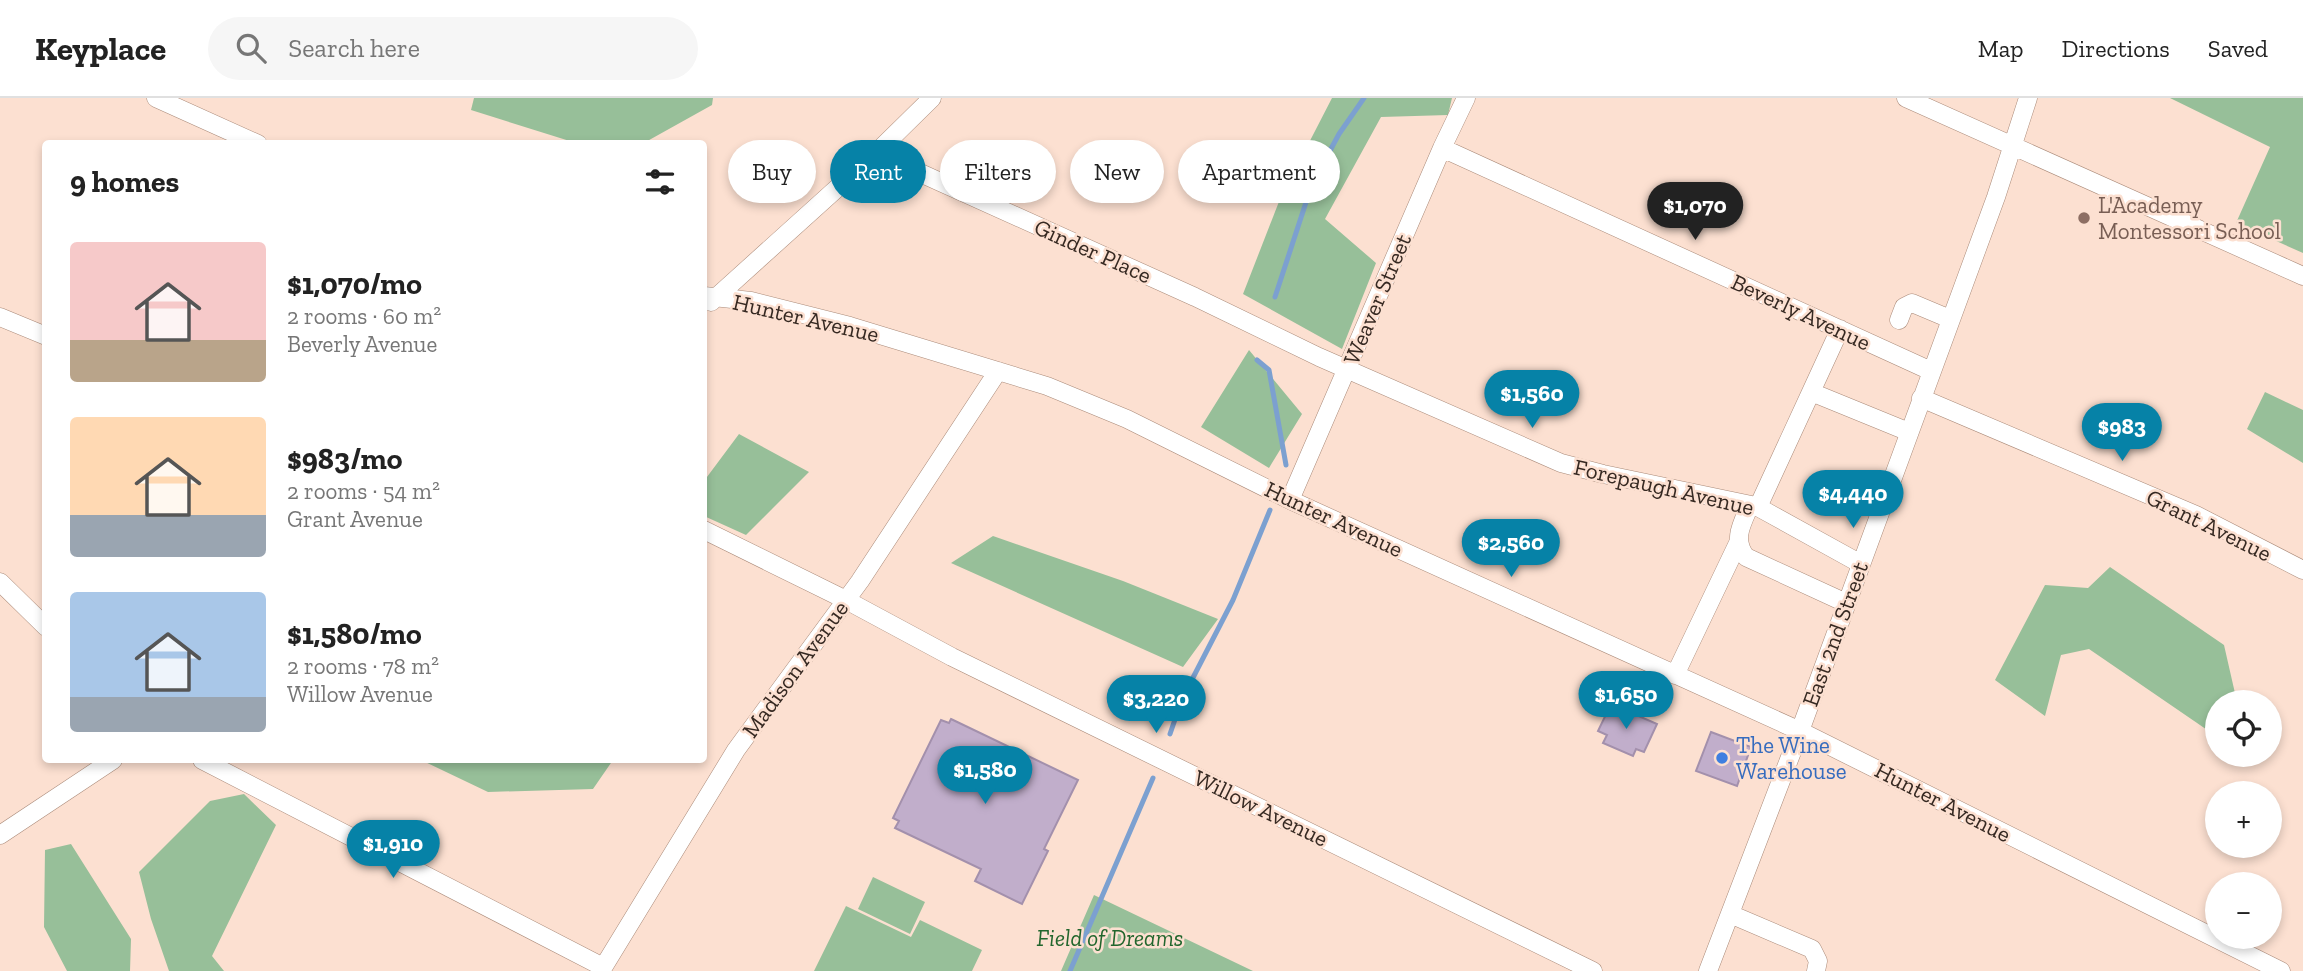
<!DOCTYPE html>
<meta charset="utf-8">
<style>
:root{--surface:#fff;--page:#f6f6f6;--text:#222;--muted:#767676;--line:#e0e0e0;--accent:#0682a7}
body{margin:0;font-family:"Zilla Slab",serif;background:var(--page);color:var(--text);height:100vh;display:flex;flex-direction:column;font-size:26px;white-space:nowrap}
*{box-sizing:border-box;margin:0}
p{font-size:23px;color:var(--muted)}
.icon{flex:none;width:38px;height:38px;fill:none;stroke:currentColor;stroke-width:2;stroke-linecap:round;stroke-linejoin:round}
.map{position:relative;flex:1;overflow:hidden}
.side{position:absolute;left:42px;top:42px;width:665px;height:623px;display:flex;flex-direction:column;background:var(--surface);border-radius:7px;box-shadow:0 4px 10px #0003}
.side>*{flex:none}
.guide{position:absolute;left:728px;top:42px;width:665px;height:63px;display:flex;gap:14px}
.fabs{position:absolute;left:2205px;top:592px;display:grid;gap:14px}
.fabs a{display:grid;place-items:center;width:77px;height:77px;border-radius:50%;background:var(--surface);box-shadow:0 4px 10px #0003;font-size:35px}
.price{position:absolute;translate:-50% -60px;padding:0 16px;border-radius:24px;background:var(--accent);color:#fff;font-size:23px;line-height:46px;filter:drop-shadow(0 2px 4px #0008)}
.price::after{content:'';position:absolute;left:50%;top:42px;width:21px;height:16px;margin-left:-10px;background:inherit;clip-path:polygon(0 0,100% 0,50% 100%)}
.price.selected{background:#222;color:#fff}
ul{padding:0;list-style:none}
li{display:flex;align-items:center;gap:21px;height:175px;padding:0 28px}
li span{display:grid;place-items:center;flex:none;width:196px;height:140px;border-radius:7px;color:#555}
li>.icon{margin-inline-start:auto}
span .icon{width:84px;height:84px;fill:#fffc;stroke-width:1}
li b{font-size:30px}
h2{display:flex;justify-content:space-between;align-items:center;height:84px;padding:0 28px;font-size:30px}
.tag{padding:0 24px;border-radius:32px;background:var(--surface);box-shadow:0 4px 10px #0003;font-size:24px;line-height:63px}
.tag.selected{background:var(--accent);color:#fff}
header{display:flex;align-items:center;gap:42px;box-sizing:border-box;height:98px;padding:0 35px;background:var(--surface);border-bottom:2px solid var(--line)}
header strong{font-size:33px}
nav{display:flex;gap:38px;margin-inline-start:auto;font-size:24px}
.search{width:490px;height:63px;background:var(--page);display:flex;align-items:center;gap:18px;box-sizing:border-box;padding:0 24px;border-radius:38px;color:var(--muted);font-size:26px}
.map>svg:first-child{display:block}
.green{fill:#97bf99}
.lines{fill:none;stroke-linecap:round;stroke-linejoin:round}
.stream{stroke:#7ca0d0;stroke-width:5}
.building{fill:#c1aecb;stroke:#a390ac;stroke-width:2}
.minor-casing{stroke:#aa8a79;stroke-width:19}
.minor{stroke:#fff;stroke-width:18}
.education-dot{fill:#8d6e63;stroke:#fce0d1;stroke-width:2.5}
.shop-dot{fill:#3f7fe0;stroke:#fce0d1;stroke-width:2.5}
.labels{text-anchor:middle;stroke-width:5;stroke-linejoin:round;paint-order:stroke}
.education-label{font-size:23px;fill:#785e54;stroke:#fce0d1;text-anchor:start}
.street-label{font-size:23px;fill:#362922;stroke:#fce0d1}
.shop-label{font-size:23px;fill:#366cbe;stroke:#fce0d1;text-anchor:start}
.park-label{font-size:23px;font-style:italic;fill:#22662d;stroke:#fce0d1}
</style>
<header>
<strong>Keyplace</strong>
<div class="search"><svg class="icon" aria-label="search" viewBox="0 0 24 24"><circle cx="10" cy="10" r="6"/><path d="M15 15l6 6"/></svg>Search here</div>
<nav><a>Map</a><a>Directions</a><a>Saved</a></nav>
</header>
<div class="map">
<svg width="2303" height="873" viewBox="0 0 2303 873">
<rect width="100%" height="100%" fill="#fce0d1"/>
<path class="green" d="M474,0H713L712,7L642,46L576,45L471,12Z
M1332,0H1452L1448,17L1381,19L1325,121L1376,165L1342,251L1243,196L1280,101Z
M2170,0H2303V155L2236,125L2270,49Z
M1249,252L1302,316L1269,370L1201,329Z
M2265,294L2303,312V365L2247,331Z
M739,336L809,374L746,437L704,418V383Z
M993,438L1123,483L1218,521L1183,569L951,465Z
M2110,469L2224,547L2237,604H2217L2216,638L2089,551L2061,557L2045,618L1995,582L2045,487L2088,490Z
M421,662H613L593,691L488,694Z
M244,696L276,727L212,858L224,873H169L151,821L139,774L210,703Z
M71,746L131,841L130,873H67L44,829L45,752Z
M873,779L925,804L910,836L858,811Z
M1094,797L1253,873H1061Z
M846,808L911,839L920,822L982,852L972,873H814Z"/>
<g class="lines">
<path class="stream" d="M1275,199L1312,86L1339,36L1364,0
M1257,262L1269,272L1286,367
M1170,636L1182,601L1233,502L1270,412
M1070,873L1153,680"/>
</g>
<path class="building" d="M1611,606L1657,626L1644,654L1636,651L1633,658L1603,645L1607,637L1598,633Z
M951,621L1078,682L1044,751L1048,753L1022,806L975,783L981,771L895,730L899,723L893,720L941,622L949,625Z
M1711,634L1751,649L1737,688L1696,673Z"/>
<g class="lines">
<g class="minor-casing">
<path id="minor" d="M156,0L258,46
M1906,0L2303,178
M1442,50L1931,273
M876,55L1195,199L1319,259L1561,365L1603,376L1756,408L1861,466
M704,198L751,203L850,228L1047,288L1127,321L1290,402L1800,633L2281,873
M711,204L876,55L932,0
M0,219L46,238
M1899,222L1904,209L1912,205L1950,221
M1811,294L1840,231
M1921,300L2196,417L2303,472
M1290,402L1442,50L1466,0
M1750,407C1742,426 1732,441 1746,459L1846,505
M1758,409L1811,294L1909,334
M704,432L846,502L952,559L1593,873
M0,484L46,529
M1675,577L1739,443
M202,662L603,869
M0,737L113,662
M1730,816L1812,851L1818,863L1816,873
M601,873L736,652L860,483L998,273
M1708,873L1800,633L1996,99L2028,0"/>
</g>
<use href="#minor" class="minor"/>
</g>
<circle class="education-dot" cx="2084" cy="120" r="7"/>
<circle class="shop-dot" cx="1722" cy="660" r="7"/>
<g class="labels">
<g class="education-label">
<text x="2098" y="115">L'Academy<tspan x="2098" dy="26">Montessori School</tspan></text>
</g>
<g class="street-label">
<text transform="translate(1093 153) rotate(24)" y="8">Ginder Place</text>
<text transform="translate(1377 201) rotate(-67)" y="8">Weaver Street</text>
<text transform="translate(1801 214) rotate(25)" y="8">Beverly Avenue</text>
<text transform="translate(806 220) rotate(13)" y="8">Hunter Avenue</text>
<text transform="translate(1664 389) rotate(13)" y="8">Forepaugh Avenue</text>
<text transform="translate(1334 421) rotate(25)" y="8">Hunter Avenue</text>
<text transform="translate(2209 427) rotate(26)" y="8">Grant Avenue</text>
<text transform="translate(1835 536) rotate(-70)" y="8">East 2nd Street</text>
<text transform="translate(795 571) rotate(-54)" y="8">Madison Avenue</text>
<text transform="translate(1943 704) rotate(27)" y="8">Hunter Avenue</text>
<text transform="translate(1261 710) rotate(26)" y="8">Willow Avenue</text>
</g>
<g class="shop-label">
<text x="1736" y="655">The Wine<tspan x="1736" dy="26">Warehouse</tspan></text>
</g>
<g class="park-label">
<text x="1110" y="848">Field of Dreams</text>
</g>
</g>
</svg>
<div class="fabs">
<a><svg class="icon" aria-label="locate" viewBox="0 0 24 24"><circle cx="12" cy="12" r="6"/><path d="M12 2v4M12 18v4M2 12h4M18 12h4"/></svg></a>
<a>+</a>
<a>−</a>
</div>
<b class="price selected" style="left:1695px;top:144px">$1,070</b>
<b class="price" style="left:1532px;top:332px">$1,560</b>
<b class="price" style="left:2122px;top:365px">$983</b>
<b class="price" style="left:1853px;top:432px">$4,440</b>
<b class="price" style="left:1511px;top:481px">$2,560</b>
<b class="price" style="left:1626px;top:633px">$1,650</b>
<b class="price" style="left:1156px;top:637px">$3,220</b>
<b class="price" style="left:985px;top:708px">$1,580</b>
<b class="price" style="left:393px;top:782px">$1,910</b>
<div class="guide">
<a class="tag">Buy</a>
<a class="tag selected">Rent</a>
<a class="tag">Filters</a>
<a class="tag">New</a>
<a class="tag">Apartment</a>
</div>
<section class="side">
<h2>9 homes<svg class="icon" aria-label="filters" viewBox="0 0 24 24"><path d="M4 7h16M4 17h16"/><circle cx="9" cy="7" r="2"/><circle cx="15" cy="17" r="2"/></svg></h2>
<ul>
<li><span style="background:linear-gradient(#f6c9c9 70%,#b9a48a 0)"><svg class="icon" aria-label="home" viewBox="0 0 24 24"><path d="M3 11l9-7 9 7M6 9v11h12V9"/></svg></span><div><b>$1,070/mo</b><p>2 rooms · 60 m²</p><p>Beverly Avenue</p></div></li>
<li><span style="background:linear-gradient(#ffd9b3 70%,#9aa5b1 0)"><svg class="icon" aria-label="home" viewBox="0 0 24 24"><path d="M3 11l9-7 9 7M6 9v11h12V9"/></svg></span><div><b>$983/mo</b><p>2 rooms · 54 m²</p><p>Grant Avenue</p></div></li>
<li><span style="background:linear-gradient(#a9c7e8 75%,#9aa5b1 0)"><svg class="icon" aria-label="home" viewBox="0 0 24 24"><path d="M3 11l9-7 9 7M6 9v11h12V9"/></svg></span><div><b>$1,580/mo</b><p>2 rooms · 78 m²</p><p>Willow Avenue</p></div></li>
</ul>
</section>
</div>
